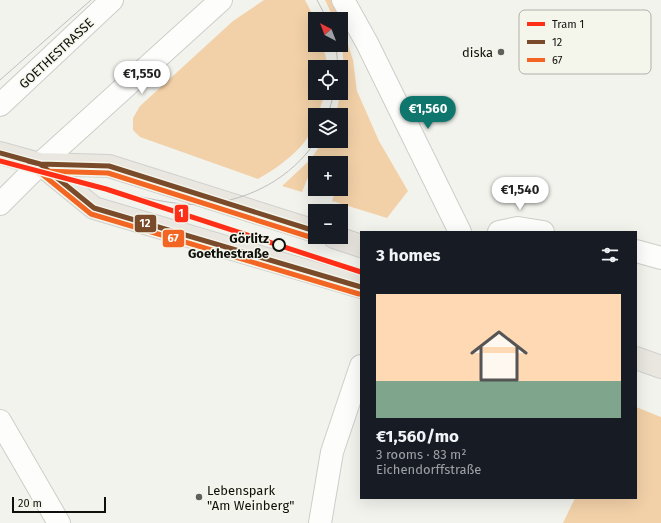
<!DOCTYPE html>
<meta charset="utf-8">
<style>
:root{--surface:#171b24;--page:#242831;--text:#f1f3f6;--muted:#9ea1a6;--accent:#0f766e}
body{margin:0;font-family:"Fira Sans",sans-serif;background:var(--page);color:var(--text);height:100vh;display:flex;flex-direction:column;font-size:15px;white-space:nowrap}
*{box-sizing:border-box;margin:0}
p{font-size:13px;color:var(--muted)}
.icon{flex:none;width:22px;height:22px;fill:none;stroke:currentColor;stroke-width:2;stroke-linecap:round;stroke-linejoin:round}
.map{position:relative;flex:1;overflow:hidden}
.details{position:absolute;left:360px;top:231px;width:277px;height:268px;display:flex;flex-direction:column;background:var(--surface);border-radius:0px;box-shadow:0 4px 16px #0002}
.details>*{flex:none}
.needle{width:26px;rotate:318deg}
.buttons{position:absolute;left:308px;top:12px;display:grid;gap:8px}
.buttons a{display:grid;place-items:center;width:40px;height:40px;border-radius:0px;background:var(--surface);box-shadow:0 4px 16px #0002;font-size:20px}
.scale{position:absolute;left:12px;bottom:10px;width:94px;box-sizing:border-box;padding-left:4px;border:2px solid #0f0f0c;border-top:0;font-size:11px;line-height:14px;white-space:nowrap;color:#0f0f0c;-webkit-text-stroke:3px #f4f6eb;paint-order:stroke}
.price{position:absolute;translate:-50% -34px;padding:0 9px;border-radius:14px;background:#fff;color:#222;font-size:13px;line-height:26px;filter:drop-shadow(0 1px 2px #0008)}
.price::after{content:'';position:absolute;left:50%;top:24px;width:12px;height:9px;margin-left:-6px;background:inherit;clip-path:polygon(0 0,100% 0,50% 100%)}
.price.current{background:var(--accent);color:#fff}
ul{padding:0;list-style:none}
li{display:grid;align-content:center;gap:8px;height:212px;padding:0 16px}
li span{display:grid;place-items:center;height:124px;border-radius:0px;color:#555}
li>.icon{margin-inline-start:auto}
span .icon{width:72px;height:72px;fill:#fffc;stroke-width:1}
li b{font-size:17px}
h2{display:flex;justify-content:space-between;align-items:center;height:48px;padding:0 16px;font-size:17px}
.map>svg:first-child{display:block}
.green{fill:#f2d1a8}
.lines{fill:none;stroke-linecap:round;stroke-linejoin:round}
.minor-casing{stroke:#cdcdca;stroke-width:24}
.major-casing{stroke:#d0d0cd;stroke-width:24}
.minor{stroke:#fdfdfc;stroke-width:22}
.major{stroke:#eae7e1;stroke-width:22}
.tram{stroke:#bebebe;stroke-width:1}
.bus-1-casing{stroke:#f4f6eb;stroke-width:8}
.bus-2-casing{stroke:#f4f6eb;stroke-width:8}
.bus-1{stroke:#7a4b2a;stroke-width:5}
.bus-2{stroke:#f26522;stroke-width:5}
.tram-1-casing{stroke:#f4f6eb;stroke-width:8}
.tram-1{stroke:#ff2e17;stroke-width:5}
.poi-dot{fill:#5f5f5b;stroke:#f4f6eb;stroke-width:1.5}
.stop-dot{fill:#f4f6eb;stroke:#0f0f0c;stroke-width:2}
.labels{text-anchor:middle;stroke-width:3;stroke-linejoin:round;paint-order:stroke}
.poi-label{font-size:13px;fill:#0f0f0c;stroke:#f4f6eb;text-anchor:end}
.street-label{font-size:13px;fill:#0f0f0c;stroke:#f4f6eb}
.stop-label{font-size:13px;font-weight:bold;fill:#0f0f0c;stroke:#f4f6eb;text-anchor:end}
.key{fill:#f4f6eb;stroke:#afb1a8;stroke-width:1}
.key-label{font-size:11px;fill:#0f0f0c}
.line-badge{stroke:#f4f6eb;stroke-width:1.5}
.badge-label{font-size:11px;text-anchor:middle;font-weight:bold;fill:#fff}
</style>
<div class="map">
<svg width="661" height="523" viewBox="0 0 661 523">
<rect width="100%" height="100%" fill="#f3f3ee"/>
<path class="green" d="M264,0H305L315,19V45H323L328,67H315V93H325L318,115H315C315,143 279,167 258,179L140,137L133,130V118L140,106L233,21Z
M325,0H332L340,19H334Z
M341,23L353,60L357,91L379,141L408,191L387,218L332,201L336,189H341V163H315V179L308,177L302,192L282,186L311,159L323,141H341V115H336L344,73Z
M636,407L661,417V523H563L575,498H636Z"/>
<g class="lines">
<g class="minor-casing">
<path id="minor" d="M343,0L367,43L460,232
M0,105L112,0
M0,204L40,164L221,0
M499,232L518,228L543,232
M636,251L661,258
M0,421L59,523
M320,523L332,452L361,366"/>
</g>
<g class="major-casing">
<path id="major" d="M0,153L40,164L109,166L315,231
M40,164L94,208L361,287
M334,237L361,246
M636,358L661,367"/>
</g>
<use href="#minor" class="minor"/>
<use href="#major" class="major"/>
<path class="tram" d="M317,0L327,19
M336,45L338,67
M0,80L91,0
M328,115L334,93
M106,189C136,195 175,207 206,204C250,200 291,178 316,141"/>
<g class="bus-1-casing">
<path id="bus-1" d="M0,153L40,164L94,208L361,287
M28,161L40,164L109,166L315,231"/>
</g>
<g class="bus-2-casing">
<path id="bus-2" d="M0,160L37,170L91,214L359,294
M26,168L40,171L108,173L313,238"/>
</g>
<use href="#bus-1" class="bus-1"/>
<use href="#bus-2" class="bus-2"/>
<g class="tram-1-casing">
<path id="tram-1" d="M0,161L106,189L361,272"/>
</g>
<use href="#tram-1" class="tram-1"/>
</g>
<g class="poi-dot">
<circle cx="501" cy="52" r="4"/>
<circle cx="199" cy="497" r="4"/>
</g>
<circle class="stop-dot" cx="279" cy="245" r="6"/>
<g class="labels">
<g class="poi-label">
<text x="493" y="57">diska</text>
<text x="207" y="495" text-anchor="start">Lebenspark<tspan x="207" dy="15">"Am Weinberg"</tspan></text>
</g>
<g class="street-label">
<text transform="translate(56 53) rotate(-43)" y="5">GOETHESTRASSE</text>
</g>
<g class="stop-label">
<text x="269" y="243">Görlitz<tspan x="269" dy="15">Goethestraße</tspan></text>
</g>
</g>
<rect x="519" y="10" width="132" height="64" rx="6" class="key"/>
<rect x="527" y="22" width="18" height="4" fill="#ff2e17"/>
<rect x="527" y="40" width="18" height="4" fill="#7a4b2a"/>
<rect x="527" y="58" width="18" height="4" fill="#f26522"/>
<g class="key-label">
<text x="552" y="28">Tram 1</text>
<text x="552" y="46">12</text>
<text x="552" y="64">67</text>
</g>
<g class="line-badge">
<rect x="174" y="204" width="15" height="19" rx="4" fill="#ff2e17"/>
<rect x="134" y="214" width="23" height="19" rx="4" fill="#7a4b2a"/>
<rect x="162" y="229" width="23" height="19" rx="4" fill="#f26522"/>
</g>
<g class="badge-label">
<text x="181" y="217">1</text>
<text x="145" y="227">12</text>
<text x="173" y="242">67</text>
</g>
</svg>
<div class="buttons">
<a><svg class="needle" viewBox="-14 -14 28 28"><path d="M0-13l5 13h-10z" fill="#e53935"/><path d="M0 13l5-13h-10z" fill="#9ea1a6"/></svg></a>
<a><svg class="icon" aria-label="locate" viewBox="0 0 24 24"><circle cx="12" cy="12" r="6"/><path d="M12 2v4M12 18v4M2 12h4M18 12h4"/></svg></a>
<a><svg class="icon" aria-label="layers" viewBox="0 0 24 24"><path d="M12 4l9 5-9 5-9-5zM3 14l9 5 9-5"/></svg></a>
<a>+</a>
<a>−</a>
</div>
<div class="scale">20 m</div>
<b class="price" style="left:142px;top:95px">€1,550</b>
<b class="price current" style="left:428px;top:130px">€1,560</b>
<b class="price" style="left:520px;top:211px">€1,540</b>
<section class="details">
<h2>3 homes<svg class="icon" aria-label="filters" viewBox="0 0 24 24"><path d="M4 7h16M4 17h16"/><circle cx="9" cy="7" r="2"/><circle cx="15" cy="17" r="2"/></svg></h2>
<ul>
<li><span style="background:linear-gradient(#ffd9b3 70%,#7fa58c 0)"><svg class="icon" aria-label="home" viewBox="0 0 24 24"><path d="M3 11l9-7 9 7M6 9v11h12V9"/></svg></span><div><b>€1,560/mo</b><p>3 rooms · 83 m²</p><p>Eichendorffstraße</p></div></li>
</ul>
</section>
</div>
